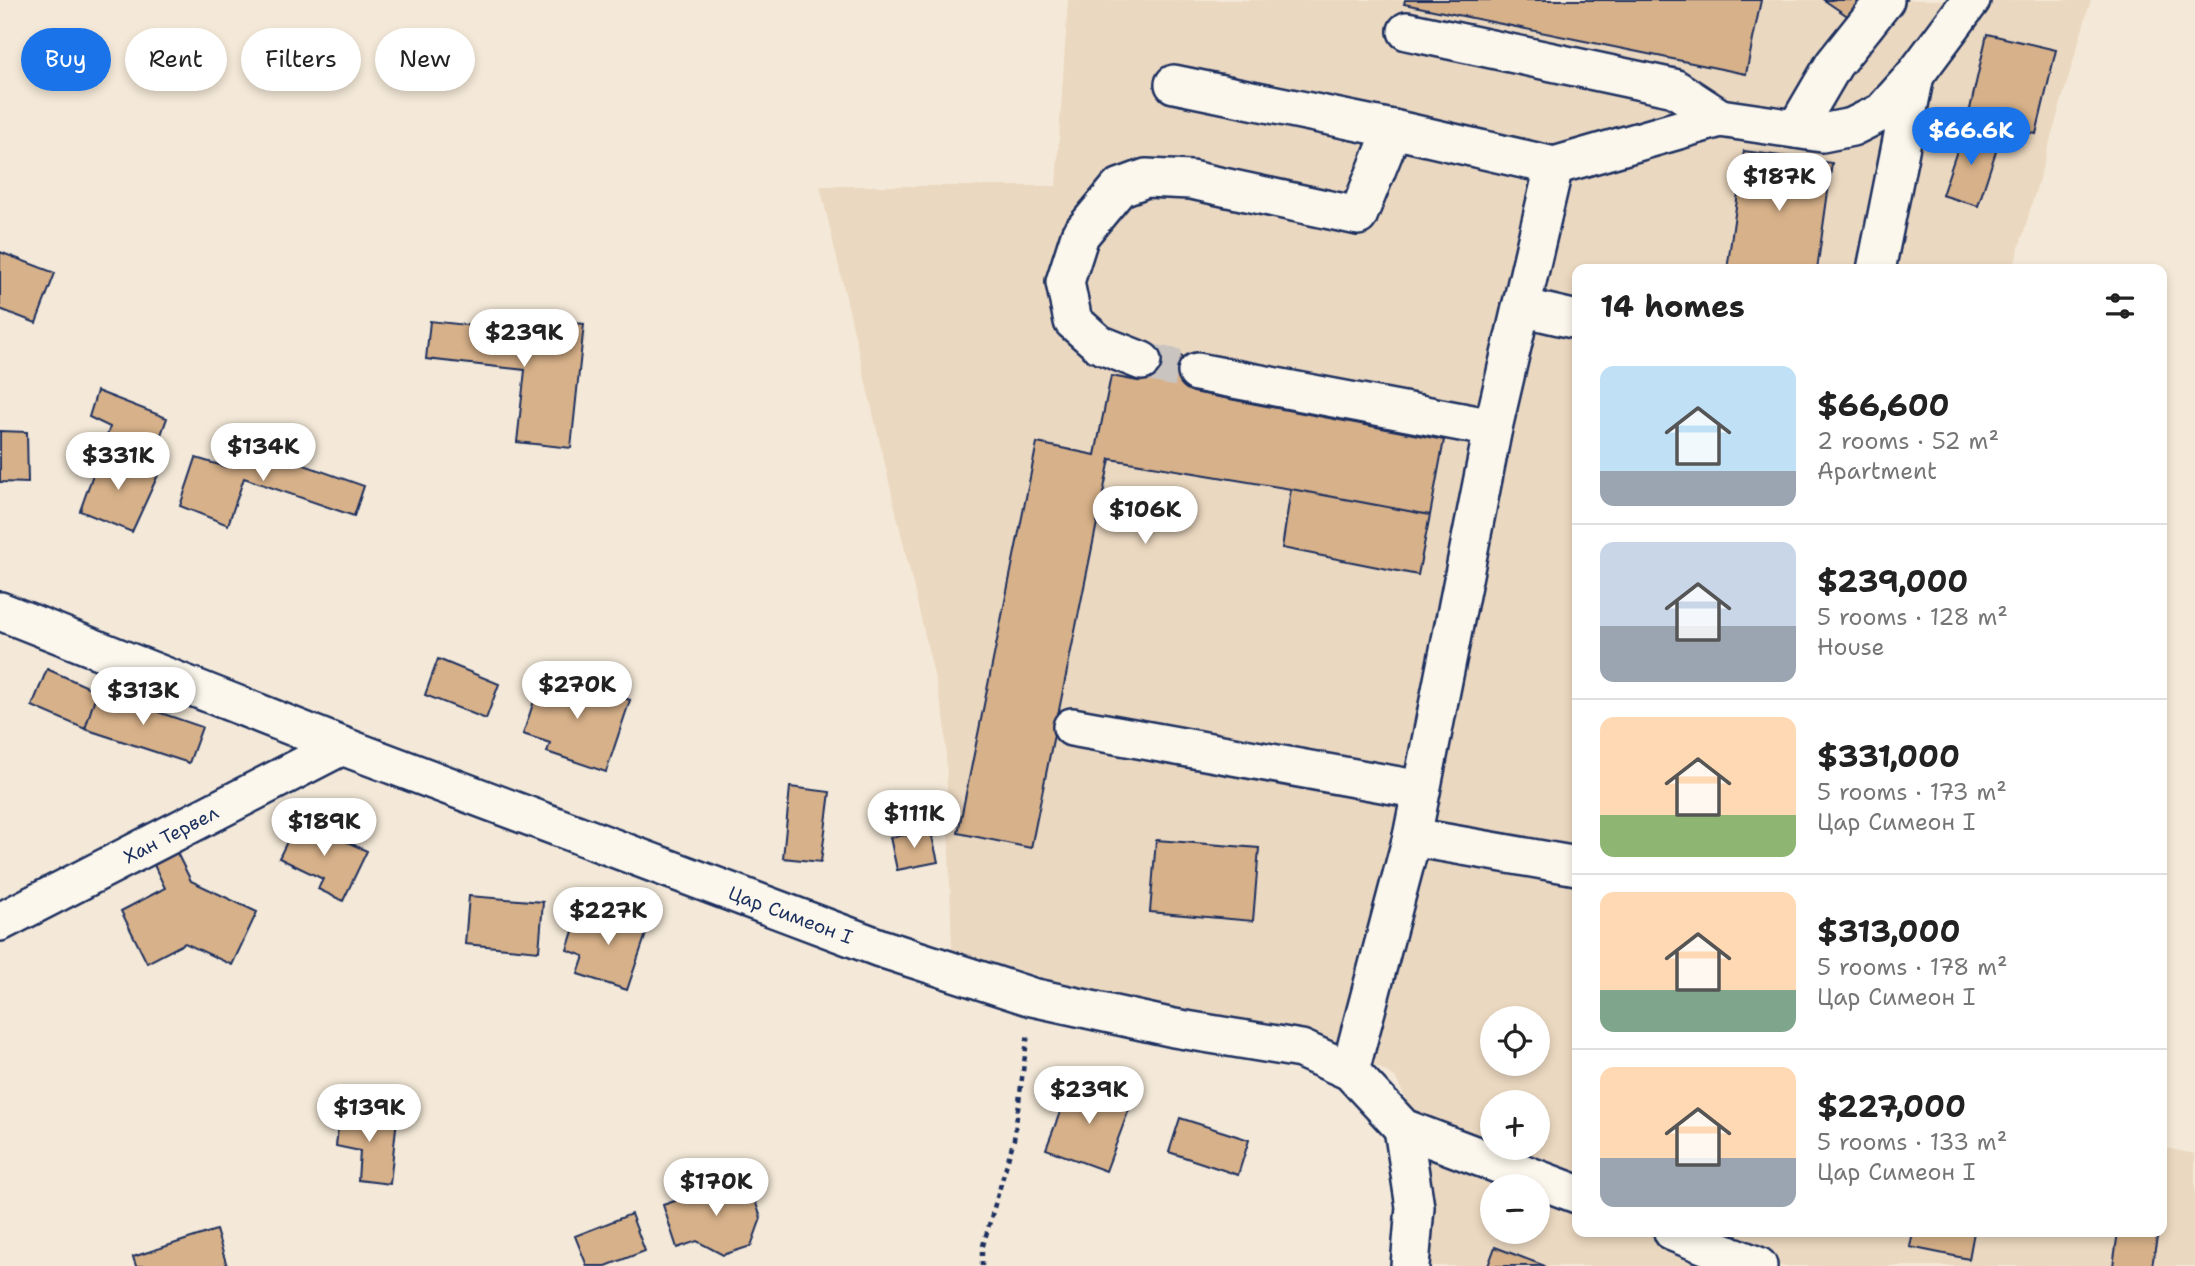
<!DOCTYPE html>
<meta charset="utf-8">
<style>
:root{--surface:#fff;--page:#f2f2f2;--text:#222;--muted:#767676;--line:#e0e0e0;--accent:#1a73e8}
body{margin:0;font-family:"Shantell Sans",sans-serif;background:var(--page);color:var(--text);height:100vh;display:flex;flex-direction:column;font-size:26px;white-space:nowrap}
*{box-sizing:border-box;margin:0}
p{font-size:23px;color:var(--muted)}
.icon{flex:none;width:38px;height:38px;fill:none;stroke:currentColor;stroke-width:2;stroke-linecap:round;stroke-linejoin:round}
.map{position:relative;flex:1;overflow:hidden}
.sheet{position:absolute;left:1572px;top:264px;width:595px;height:973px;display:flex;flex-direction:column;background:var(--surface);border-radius:14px;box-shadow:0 4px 10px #0003}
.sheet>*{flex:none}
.hud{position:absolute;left:21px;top:28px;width:665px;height:63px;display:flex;gap:14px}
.fabs{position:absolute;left:1480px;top:1006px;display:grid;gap:14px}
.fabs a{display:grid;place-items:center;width:70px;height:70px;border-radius:50%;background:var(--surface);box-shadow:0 4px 10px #0003;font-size:35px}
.price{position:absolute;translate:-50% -60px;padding:0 16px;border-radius:24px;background:#fff;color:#222;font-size:23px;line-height:46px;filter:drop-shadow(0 2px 4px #0008)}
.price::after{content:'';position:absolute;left:50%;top:42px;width:21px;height:16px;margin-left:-10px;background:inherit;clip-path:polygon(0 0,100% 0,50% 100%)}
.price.active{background:var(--accent);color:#fff}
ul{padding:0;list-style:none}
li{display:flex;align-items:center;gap:21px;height:175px;padding:0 28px}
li+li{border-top:2px solid var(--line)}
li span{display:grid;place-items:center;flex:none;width:196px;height:140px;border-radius:14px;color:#555}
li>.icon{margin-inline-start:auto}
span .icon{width:84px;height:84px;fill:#fffc;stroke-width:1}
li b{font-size:30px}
h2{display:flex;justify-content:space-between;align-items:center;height:84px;padding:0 28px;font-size:30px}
.tag{padding:0 24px;border-radius:32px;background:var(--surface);box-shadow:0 4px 10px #0003;font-size:24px;line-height:63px}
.tag.active{background:var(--accent);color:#fff}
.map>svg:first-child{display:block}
.built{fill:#ebd8c0;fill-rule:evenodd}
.building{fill:#d7b189;stroke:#1b2f5e;stroke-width:2}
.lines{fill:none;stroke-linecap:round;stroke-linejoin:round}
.minor-tunnel{stroke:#c9c4c0;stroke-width:37;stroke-dasharray:37 18;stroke-linecap:butt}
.minor-casing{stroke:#1b2f5e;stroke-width:42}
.path{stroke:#1b2f5e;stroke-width:4.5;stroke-dasharray:5 5;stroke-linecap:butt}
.minor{stroke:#fbf7ec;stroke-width:37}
.labels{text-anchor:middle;stroke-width:6;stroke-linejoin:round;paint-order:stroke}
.street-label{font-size:19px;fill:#1b2f5e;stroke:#fbf7ec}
</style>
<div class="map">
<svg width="2195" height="1266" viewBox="0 0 2195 1266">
<rect width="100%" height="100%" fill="#f4e9d8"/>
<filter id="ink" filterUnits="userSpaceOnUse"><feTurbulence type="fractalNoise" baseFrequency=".0143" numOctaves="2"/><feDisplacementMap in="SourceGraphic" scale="14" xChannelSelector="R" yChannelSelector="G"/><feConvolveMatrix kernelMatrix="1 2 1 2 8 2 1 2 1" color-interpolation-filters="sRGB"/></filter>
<g filter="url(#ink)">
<path class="built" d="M1068,0H2091L2013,269L1577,270V1232H2161V1147L2195,1154V1266H1422L1420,1129L1395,1077L1333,1042L1048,979L952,950L945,722L820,186H1056ZM1493,1018H1538V1064H1493ZM1493,1102H1538V1148H1493ZM1493,1186H1538V1232H1493Z"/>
<path class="building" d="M1405,0H1761L1746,74L1404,4Z
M1824,0H1906L1880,38Z
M1987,34L2056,50L2036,134L1968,118Z
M1965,127L2000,139L1978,206L1942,195Z
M1744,151L1832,163L1817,270H1727Z
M0,252L55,273L36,323L0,309Z
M524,318L584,324L571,448L517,442L525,370L426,359L430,321L522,331Z
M1145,349L1199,360L1193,392L1444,440L1430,515L1291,489L1110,459L1031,848L958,833L1037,443L1095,455L1111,376L1138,381Z
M97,391L167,418L148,471L101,452L110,427L89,417Z
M0,431L27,432L28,483L0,482Z
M236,441L364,486L354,516L244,478L228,525L180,506L196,458L226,467Z
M101,452L158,475L132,532L80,511Z
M1291,489L1430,515L1418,575L1282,548Z
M438,659L499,684L486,719L425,695Z
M47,669L97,691L85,729L32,706Z
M544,671L630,700L606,772L547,752L550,743L523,734Z
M97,691L202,727L189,763L85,729Z
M790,787L830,792L821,862L783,858Z
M298,819L367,851L343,901L318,889L323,879L279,858Z
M931,832L938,862L897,870L890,837Z
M1156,840L1259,848L1253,921L1150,912Z
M177,853L191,881L257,912L232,965L185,943L147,963L121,911L165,888L154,865Z
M469,896L543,902L539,951L465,944Z
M580,909L614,920L616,914L649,925L627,990L578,974L584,956L567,950Z
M1072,1081L1131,1104L1106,1171L1046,1149Z
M340,1111L397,1118L390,1184L358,1180L360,1151L336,1146Z
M1180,1118L1249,1140L1238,1175L1169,1152Z
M747,1177L761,1218L751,1246L723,1255L697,1241L677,1248L663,1205Z
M631,1214L645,1251L606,1266H587L575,1236Z
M216,1230L227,1266H136L133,1257Z
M1913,1232H1974L1969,1259L1910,1247Z
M2118,1232H2158L2152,1266H2113Z
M1495,1247L1545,1266H1488Z"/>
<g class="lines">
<path class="minor-tunnel" d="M1142,361L1197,372"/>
<g class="minor-casing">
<g id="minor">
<path d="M1407,31L1674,88L1720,118"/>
<path d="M1174,84L1393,129L1554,166L1720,118L1822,133L1852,127L1882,112L1915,75L1971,0"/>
<path d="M1796,129L1834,64L1885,0"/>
<path d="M1876,270L1915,75"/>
<path d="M1521,307L1577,320"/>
<path d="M1142,361L1099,344L1073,321L1065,282L1080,235L1119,188L1146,178L1191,180L1358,216L1393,129"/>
<path d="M1197,372L1493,428"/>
<path id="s1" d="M0,611L342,746L880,948L1032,997L1174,1028L1301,1049L1350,1071L1403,1128L1577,1194"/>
<path d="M1072,727L1421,790"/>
<path d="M1412,837L1577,866"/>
<path id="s2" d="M0,922L342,746"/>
<path d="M1350,1071L1412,837L1493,428L1554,166"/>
<path d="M1403,1128L1415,1207L1410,1266"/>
<path d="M1673,1232L1758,1266"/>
</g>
</g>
<path class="path" d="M982,1266V1249L1014,1139L1028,1033"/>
<use href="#minor" class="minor"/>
</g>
</g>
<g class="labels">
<g class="street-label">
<text dy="7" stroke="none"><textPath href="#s2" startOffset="192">Хан Тервел</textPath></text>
<text dy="7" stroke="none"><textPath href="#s1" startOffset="847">Цар Симеон I</textPath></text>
</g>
</g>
</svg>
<div class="fabs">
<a><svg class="icon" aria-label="locate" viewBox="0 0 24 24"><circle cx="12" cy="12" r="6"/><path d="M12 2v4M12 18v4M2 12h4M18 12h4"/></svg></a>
<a>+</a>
<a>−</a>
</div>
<b class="price active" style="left:1971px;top:167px">$66.6K</b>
<b class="price" style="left:1779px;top:213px">$187K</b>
<b class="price" style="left:524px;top:369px">$239K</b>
<b class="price" style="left:263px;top:483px">$134K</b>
<b class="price" style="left:118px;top:492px">$331K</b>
<b class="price" style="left:1145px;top:546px">$106K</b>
<b class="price" style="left:577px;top:721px">$270K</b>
<b class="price" style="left:143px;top:727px">$313K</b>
<b class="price" style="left:914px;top:850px">$111K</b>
<b class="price" style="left:324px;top:858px">$189K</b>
<b class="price" style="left:608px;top:947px">$227K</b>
<b class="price" style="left:1089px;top:1126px">$239K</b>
<b class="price" style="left:369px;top:1144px">$139K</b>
<b class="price" style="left:716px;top:1218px">$170K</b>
<div class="hud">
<a class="tag active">Buy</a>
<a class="tag">Rent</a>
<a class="tag">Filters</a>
<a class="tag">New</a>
</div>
<section class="sheet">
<h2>14 homes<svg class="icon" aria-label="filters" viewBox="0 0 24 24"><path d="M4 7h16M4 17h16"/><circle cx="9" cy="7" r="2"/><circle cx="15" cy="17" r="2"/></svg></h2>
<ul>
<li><span style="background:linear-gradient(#bfe0f5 75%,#9aa5b1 0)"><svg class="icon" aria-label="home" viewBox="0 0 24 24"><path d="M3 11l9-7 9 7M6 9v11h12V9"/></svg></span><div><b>$66,600</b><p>2 rooms · 52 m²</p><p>Apartment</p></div></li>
<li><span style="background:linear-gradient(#c9d6e8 60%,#9aa5b1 0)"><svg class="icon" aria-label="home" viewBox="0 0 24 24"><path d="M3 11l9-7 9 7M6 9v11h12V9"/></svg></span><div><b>$239,000</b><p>5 rooms · 128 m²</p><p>House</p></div></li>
<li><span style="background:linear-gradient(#ffd9b3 70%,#8fb573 0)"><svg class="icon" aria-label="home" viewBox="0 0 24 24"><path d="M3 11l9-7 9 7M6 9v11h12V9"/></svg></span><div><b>$331,000</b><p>5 rooms · 173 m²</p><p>Цар Симеон I</p></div></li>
<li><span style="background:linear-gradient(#ffd9b3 70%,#7fa58c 0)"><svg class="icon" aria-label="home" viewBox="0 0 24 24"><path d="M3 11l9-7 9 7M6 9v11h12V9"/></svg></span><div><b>$313,000</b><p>5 rooms · 178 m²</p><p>Цар Симеон I</p></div></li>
<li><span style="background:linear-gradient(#ffd9b3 65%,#9aa5b1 0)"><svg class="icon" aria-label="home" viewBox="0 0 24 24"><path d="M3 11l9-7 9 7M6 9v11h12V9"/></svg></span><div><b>$227,000</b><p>5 rooms · 133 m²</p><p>Цар Симеон I</p></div></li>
</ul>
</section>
</div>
